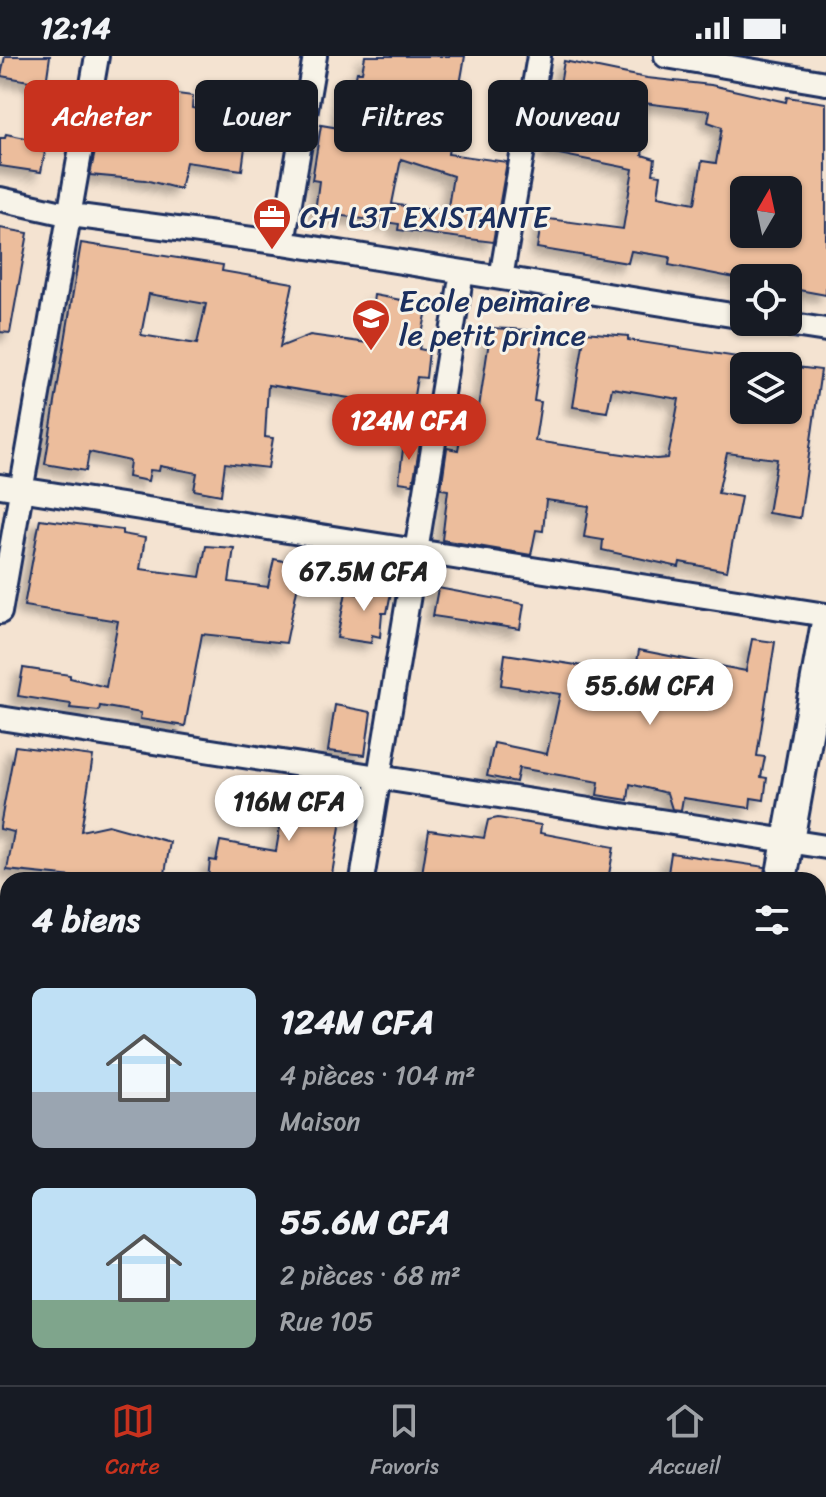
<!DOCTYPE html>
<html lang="fr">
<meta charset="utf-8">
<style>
:root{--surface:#171b24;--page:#20242c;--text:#f1f3f6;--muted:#9ea1a6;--line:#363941;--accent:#c8321e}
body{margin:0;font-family:Sriracha,sans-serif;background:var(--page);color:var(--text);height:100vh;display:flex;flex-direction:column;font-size:30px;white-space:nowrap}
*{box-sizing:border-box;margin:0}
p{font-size:26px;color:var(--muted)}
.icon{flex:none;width:44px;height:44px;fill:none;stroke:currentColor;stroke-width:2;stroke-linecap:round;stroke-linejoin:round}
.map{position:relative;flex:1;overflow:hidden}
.drawer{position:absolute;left:0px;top:816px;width:826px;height:514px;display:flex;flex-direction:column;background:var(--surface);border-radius:24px 24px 0 0;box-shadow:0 2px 6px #0004}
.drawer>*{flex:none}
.guide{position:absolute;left:24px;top:24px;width:778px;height:72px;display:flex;gap:16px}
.needle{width:52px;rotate:9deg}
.buttons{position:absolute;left:730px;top:120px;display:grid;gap:16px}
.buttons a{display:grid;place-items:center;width:72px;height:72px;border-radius:12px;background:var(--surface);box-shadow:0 2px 6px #0004;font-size:40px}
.price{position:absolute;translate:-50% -68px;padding:0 18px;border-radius:28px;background:#fff;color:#222;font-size:26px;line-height:52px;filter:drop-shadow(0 2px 4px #0008)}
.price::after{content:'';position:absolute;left:50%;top:48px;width:24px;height:18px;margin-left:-12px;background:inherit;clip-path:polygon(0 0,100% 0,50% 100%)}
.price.on{background:var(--accent);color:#fff}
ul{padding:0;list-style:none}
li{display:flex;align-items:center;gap:24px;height:200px;padding:0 32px}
li span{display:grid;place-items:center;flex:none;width:224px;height:160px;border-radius:12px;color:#555}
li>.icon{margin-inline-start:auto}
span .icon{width:96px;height:96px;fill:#fffc;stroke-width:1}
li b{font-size:34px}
h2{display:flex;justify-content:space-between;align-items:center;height:96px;padding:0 32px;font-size:34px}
.chip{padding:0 28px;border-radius:12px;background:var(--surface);box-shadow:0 2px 6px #0004;font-size:28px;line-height:72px}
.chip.on{background:var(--accent);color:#fff}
.status{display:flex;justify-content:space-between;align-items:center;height:56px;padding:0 40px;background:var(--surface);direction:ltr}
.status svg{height:22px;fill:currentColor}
.tabs{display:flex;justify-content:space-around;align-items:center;height:112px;border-top:2px solid var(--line);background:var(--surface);font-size:22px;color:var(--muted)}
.tabs a{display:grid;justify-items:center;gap:4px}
.tabs .on{color:var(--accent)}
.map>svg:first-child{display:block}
.building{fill:#ecbd9c;stroke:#1b2f5e;stroke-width:2;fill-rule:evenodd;filter:url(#shadow)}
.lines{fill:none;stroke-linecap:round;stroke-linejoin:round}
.street-casing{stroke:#1b2f5e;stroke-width:28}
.secondary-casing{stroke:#1b2f5e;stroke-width:36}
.street{stroke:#f7f3e8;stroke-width:22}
.secondary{stroke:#f7f3e8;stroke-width:30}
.labels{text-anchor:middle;stroke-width:6;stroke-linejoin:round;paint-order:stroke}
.poi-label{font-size:30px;fill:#1b2f5e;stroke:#f7f3e8;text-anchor:start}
</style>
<div class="status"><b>12:14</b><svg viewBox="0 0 49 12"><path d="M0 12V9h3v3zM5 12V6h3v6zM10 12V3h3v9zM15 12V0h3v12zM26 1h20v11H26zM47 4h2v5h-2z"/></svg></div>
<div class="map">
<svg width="826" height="1329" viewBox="0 0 826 1329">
<defs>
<filter id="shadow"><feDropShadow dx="-7" dy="7" stdDeviation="4" flood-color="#0004"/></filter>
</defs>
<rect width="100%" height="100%" fill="#f4e3d1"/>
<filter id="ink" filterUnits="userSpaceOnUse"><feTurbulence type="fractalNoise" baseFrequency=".0125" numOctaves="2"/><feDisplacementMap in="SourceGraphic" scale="16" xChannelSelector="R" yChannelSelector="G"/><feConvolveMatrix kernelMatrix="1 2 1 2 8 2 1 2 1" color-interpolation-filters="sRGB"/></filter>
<g filter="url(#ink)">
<path class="building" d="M5,0H50L46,28L1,20Z
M365,0H465L448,98L507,106L493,186L398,174L399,168L315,156L319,125L312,124L321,69L339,72L345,25L355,26L357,16H362ZM401,103L453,120L447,157L392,148Z
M564,5L647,22L711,29L786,46L787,41L826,47V239L788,232V222H735L669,209L670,201L631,195L628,207L537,192L542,162L623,173L633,113L549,96ZM644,47L710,55L708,66L722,71L716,107L702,105L695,147L658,140L661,119L653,118L655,103L642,99L644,87H639ZM744,134H788V178H744Z
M108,34L154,41L155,35L193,40L192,52L249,61L242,114L186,106L180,133L145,124L90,119Z
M6,78L40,85L38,95L45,96L41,116L0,110V82H5Z
M0,172L28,177L10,277L0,276Z
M81,187L223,209L222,215L293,227L280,291L310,279L368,287L374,239L428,249L419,293L429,295L426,322L417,321L412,352L268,329L265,381L273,382L268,412L225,407L221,439L194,434L197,417L160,410L159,415L150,414L148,425L128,421L130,405L89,396L86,415L45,408ZM149,238L206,248L197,288L141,279Z
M491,272L544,275L534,345L541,346L535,385L656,403L668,402L679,343L612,332L607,356L573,351L585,276L628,280V284L744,302V354H788V310L821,314L800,462L768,457L777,403L727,397L718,437L741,441L727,515L680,506L679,511L602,494L603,484L584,481L589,450L546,444L543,475L536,474L531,499L442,484L448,434L441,433L447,392L458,394L465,356L478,358Z
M404,385L420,388L413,428L399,426Z
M40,463L122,474V478L145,482L140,513L200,521L206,490L234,492L229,526L268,531L274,503L302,509L286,587L202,578L185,670L140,663L141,657L100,650L99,655L70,652L71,648L18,640L23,612L70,619V622L106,631L118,565L24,550Z
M360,526L392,531L387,557H382L380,581L372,579L371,587L337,582L346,536L358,538Z
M438,532L524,548L520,573L433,560Z
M752,583L775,586L757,700L765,701L761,721L767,722L764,744L751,742L750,752L683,742L681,754L672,753L667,737L630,728L628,744L597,739L599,726L519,712L516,726L487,720L494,687L547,698L560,638L501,629L505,598L635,618L639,594L746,615Z
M335,649L371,656L365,699L328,695Z
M15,690L93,700L81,775L108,769L170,786L164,824H102L7,814L14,776L0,773V770Z
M287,730L345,741L331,824H208L210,804L216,805L220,785L276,795Z
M498,762L541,769L540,777L614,791L608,824H421L429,774L484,782L488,764Z
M671,797L765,811L763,824H667Z"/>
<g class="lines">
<g class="street-casing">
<path id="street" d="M666,0L826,27
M0,143L71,159L283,187L744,261
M283,187L315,0
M501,222L539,0
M774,266L826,274
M0,430L826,559
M0,556L97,0
M0,662L826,791
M362,824L462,216
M818,988L826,987
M0,1001H8
M0,1220L8,1221
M649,1322L693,1329
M98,1329L99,1322
M469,1329L470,1322"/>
</g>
<g class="secondary-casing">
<path id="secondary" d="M781,824L826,572
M708,1329L709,1322"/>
</g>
<use href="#street" class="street"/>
<use href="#secondary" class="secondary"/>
</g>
</g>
<defs>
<g id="office-pin" transform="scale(2)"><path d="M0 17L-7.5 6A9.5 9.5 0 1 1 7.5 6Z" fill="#c8321e" stroke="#f7f3e8"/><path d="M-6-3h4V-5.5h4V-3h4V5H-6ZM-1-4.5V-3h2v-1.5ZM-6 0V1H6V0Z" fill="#fff"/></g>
<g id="school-pin" transform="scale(2)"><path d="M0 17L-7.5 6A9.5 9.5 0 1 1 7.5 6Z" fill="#c8321e" stroke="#f7f3e8"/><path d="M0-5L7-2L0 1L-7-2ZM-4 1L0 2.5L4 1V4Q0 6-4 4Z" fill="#fff"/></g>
</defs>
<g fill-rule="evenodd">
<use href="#office-pin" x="272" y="161"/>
<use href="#school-pin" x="371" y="262"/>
</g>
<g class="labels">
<g class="poi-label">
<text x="300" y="171">CH L3T EXISTANTE</text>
<text x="399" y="255">Ecole peimaire<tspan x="399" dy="34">le petit prince</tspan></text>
</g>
</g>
</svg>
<div class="buttons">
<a><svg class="needle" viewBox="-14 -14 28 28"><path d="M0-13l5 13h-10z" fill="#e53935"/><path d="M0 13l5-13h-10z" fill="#9ea1a6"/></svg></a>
<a><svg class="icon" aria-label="locate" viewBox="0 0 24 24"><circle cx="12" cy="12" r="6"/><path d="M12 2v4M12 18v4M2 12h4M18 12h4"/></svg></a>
<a><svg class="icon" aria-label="layers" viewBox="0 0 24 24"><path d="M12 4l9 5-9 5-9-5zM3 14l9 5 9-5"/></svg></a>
</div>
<b class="price on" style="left:409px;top:406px">124M CFA</b>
<b class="price" style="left:364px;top:557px">67.5M CFA</b>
<b class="price" style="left:650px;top:671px">55.6M CFA</b>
<b class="price" style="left:289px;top:787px">116M CFA</b>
<div class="guide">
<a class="chip on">Acheter</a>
<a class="chip">Louer</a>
<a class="chip">Filtres</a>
<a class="chip">Nouveau</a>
</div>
<section class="drawer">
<h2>4 biens<svg class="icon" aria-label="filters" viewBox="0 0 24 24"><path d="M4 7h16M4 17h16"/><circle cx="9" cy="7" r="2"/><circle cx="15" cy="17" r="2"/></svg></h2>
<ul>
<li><span style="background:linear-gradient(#bfe0f5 65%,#9aa5b1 0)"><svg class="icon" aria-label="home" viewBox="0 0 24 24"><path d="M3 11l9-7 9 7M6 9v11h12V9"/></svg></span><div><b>124M CFA</b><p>4 pièces · 104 m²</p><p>Maison</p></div></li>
<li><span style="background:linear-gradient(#bfe0f5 70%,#7fa58c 0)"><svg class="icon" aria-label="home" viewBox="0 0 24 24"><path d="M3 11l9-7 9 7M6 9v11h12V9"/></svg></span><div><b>55.6M CFA</b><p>2 pièces · 68 m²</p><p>Rue 105</p></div></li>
</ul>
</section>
</div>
<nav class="tabs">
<a class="on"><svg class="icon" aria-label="map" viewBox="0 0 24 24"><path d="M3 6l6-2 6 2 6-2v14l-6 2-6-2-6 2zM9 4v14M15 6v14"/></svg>Carte</a>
<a><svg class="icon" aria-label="saved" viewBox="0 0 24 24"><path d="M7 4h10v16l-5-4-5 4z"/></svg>Favoris</a>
<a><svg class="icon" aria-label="home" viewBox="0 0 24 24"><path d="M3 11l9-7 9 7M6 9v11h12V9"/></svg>Accueil</a>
</nav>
